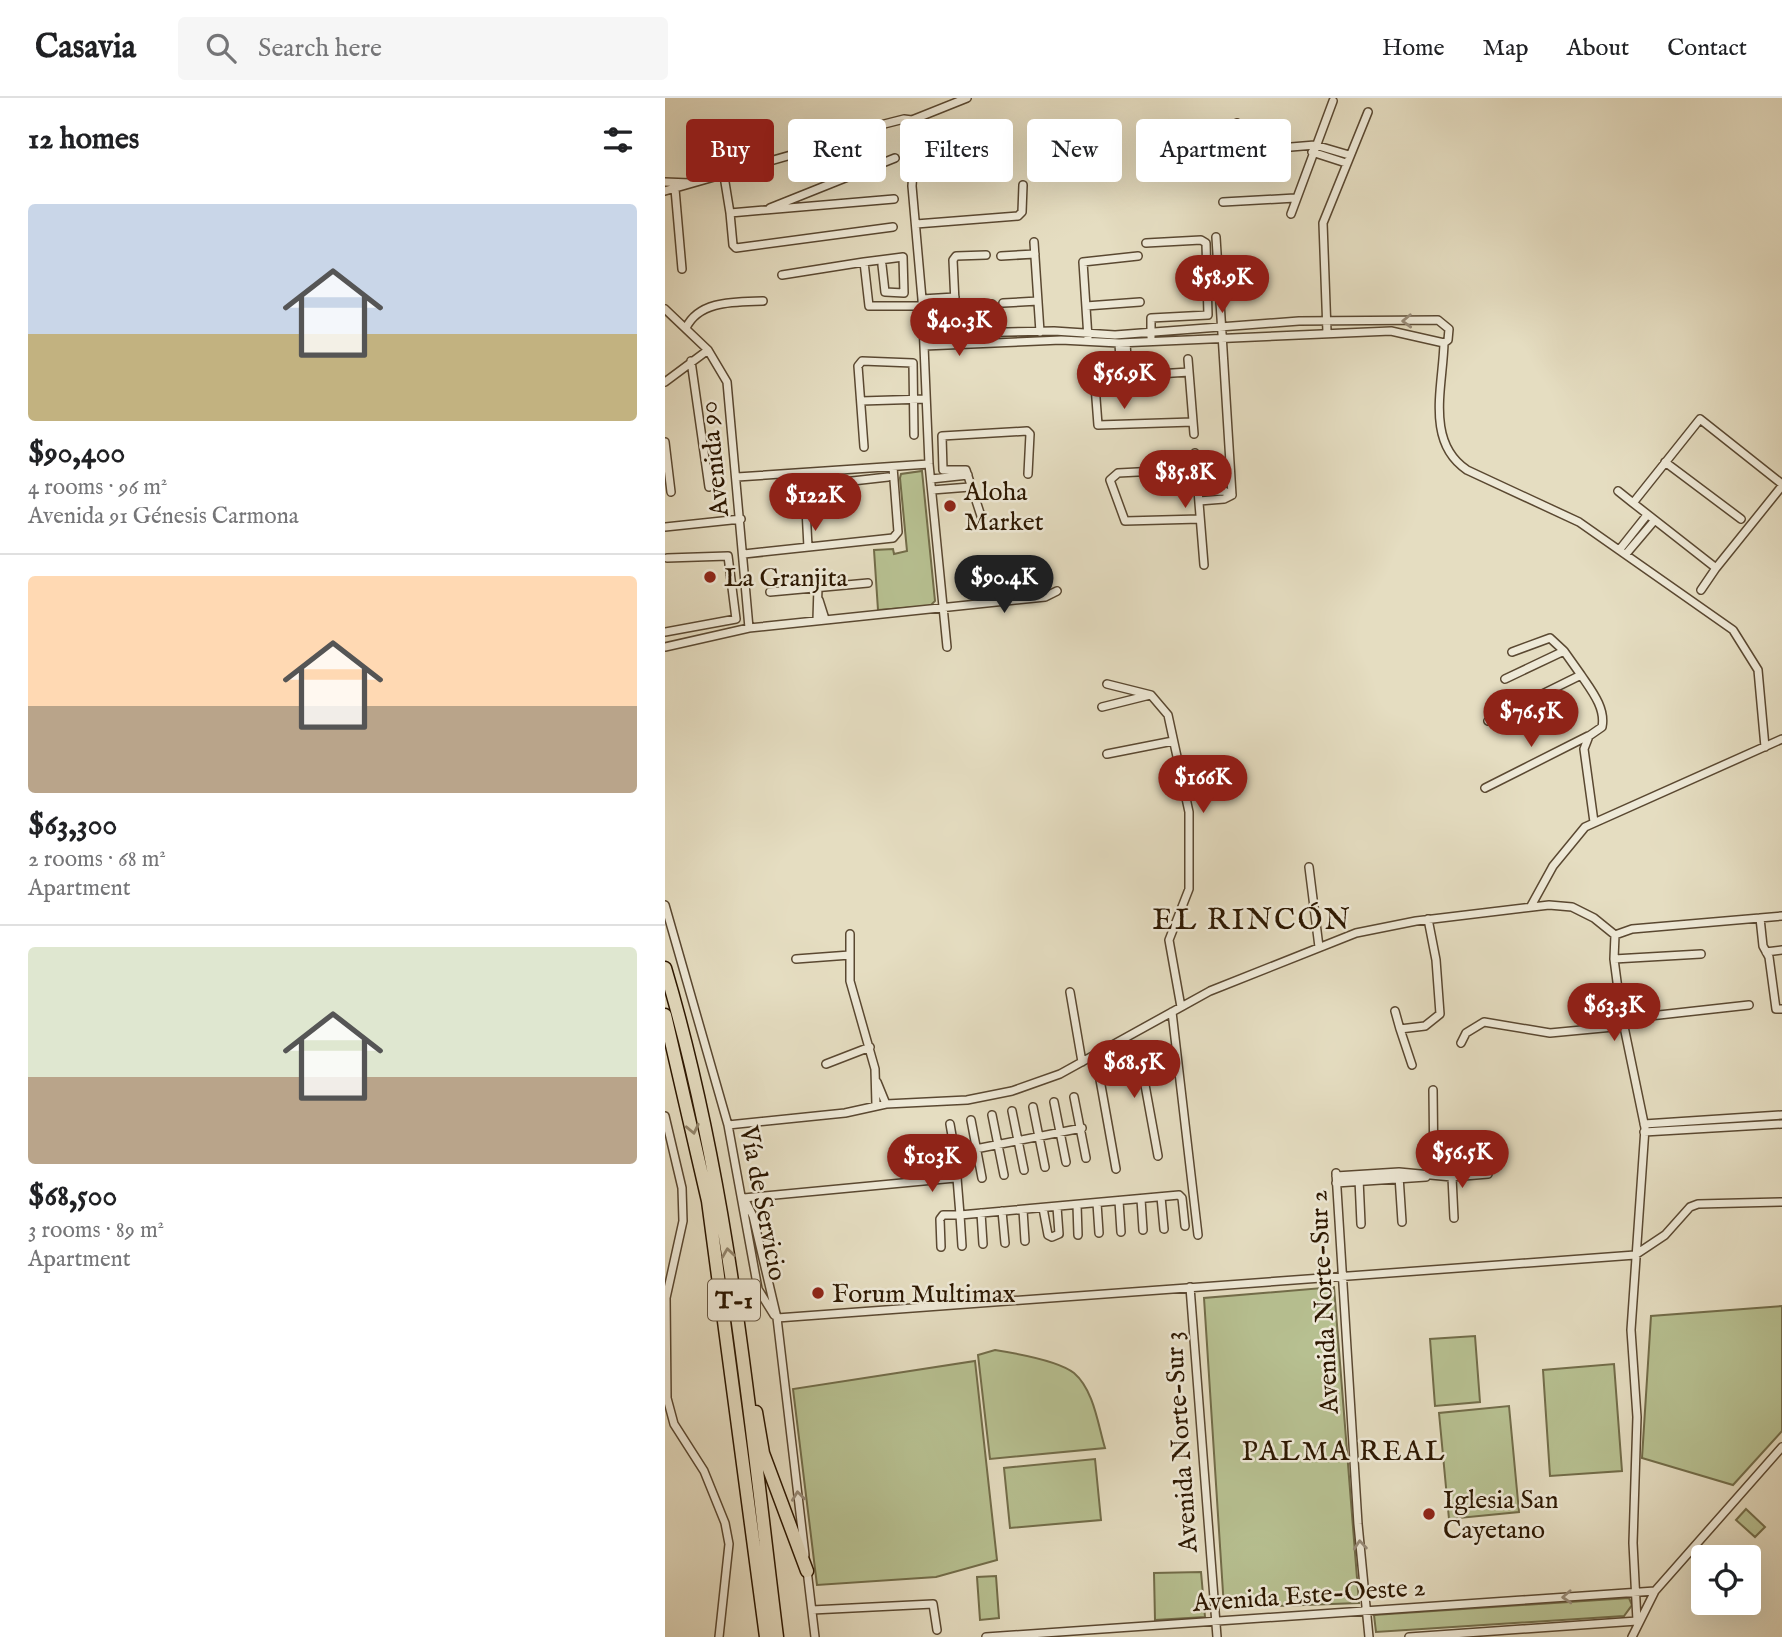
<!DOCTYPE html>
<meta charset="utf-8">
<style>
:root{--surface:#fff;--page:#f6f6f6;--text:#202124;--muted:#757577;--line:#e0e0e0;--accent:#8f2418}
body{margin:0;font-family:"IM FELL English",serif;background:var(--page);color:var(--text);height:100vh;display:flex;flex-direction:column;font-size:26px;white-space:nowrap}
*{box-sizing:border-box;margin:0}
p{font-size:23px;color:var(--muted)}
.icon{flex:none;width:38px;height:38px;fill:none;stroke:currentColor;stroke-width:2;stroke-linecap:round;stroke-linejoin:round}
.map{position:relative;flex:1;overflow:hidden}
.side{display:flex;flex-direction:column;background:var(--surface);width:665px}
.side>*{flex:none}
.hud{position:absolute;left:21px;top:21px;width:665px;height:63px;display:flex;gap:14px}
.buttons{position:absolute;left:1026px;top:1447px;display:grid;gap:14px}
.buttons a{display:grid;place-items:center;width:70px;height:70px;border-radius:7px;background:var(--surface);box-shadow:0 7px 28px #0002;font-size:35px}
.price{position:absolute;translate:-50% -60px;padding:0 16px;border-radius:24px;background:var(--accent);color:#fff;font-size:23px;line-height:46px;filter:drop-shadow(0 2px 4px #0008)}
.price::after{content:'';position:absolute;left:50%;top:42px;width:21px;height:16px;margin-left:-10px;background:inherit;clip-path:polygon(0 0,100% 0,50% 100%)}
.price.active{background:#222;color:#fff}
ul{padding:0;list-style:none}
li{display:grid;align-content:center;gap:14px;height:371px;padding:0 28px}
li+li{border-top:2px solid var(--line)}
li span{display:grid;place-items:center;height:217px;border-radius:7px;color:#555}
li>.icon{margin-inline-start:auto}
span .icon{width:126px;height:126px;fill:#fffc;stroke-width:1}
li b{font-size:30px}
h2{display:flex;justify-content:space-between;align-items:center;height:84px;padding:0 28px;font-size:30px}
.tag{padding:0 24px;border-radius:7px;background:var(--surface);box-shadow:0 7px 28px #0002;font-size:24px;line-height:63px}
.tag.active{background:var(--accent);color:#fff}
header{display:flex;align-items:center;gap:42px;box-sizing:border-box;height:98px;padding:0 35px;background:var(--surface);border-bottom:2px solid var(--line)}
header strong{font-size:33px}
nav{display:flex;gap:38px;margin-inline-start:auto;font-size:24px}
.search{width:490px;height:63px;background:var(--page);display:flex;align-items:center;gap:18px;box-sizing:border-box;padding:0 24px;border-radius:7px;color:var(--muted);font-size:26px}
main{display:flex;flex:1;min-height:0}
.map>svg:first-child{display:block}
.green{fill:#b7c091;stroke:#726c49;stroke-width:2}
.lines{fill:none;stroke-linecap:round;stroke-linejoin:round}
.street-casing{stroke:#5a4831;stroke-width:10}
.highway-casing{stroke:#2c1701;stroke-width:15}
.street{stroke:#eee9d7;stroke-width:7}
.highway{stroke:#e5ddc1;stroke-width:12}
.oneway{stroke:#978a77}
.oneway2{stroke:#92846b}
.poi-dot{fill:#8f2418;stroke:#eee9d7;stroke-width:2.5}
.labels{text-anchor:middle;stroke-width:5;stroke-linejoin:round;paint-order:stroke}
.shield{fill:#eee9d7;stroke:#665641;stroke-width:2}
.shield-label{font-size:24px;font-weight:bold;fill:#2c1701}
.street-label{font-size:26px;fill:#2c1701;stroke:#eee9d7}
.poi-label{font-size:26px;fill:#2c1701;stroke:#eee9d7;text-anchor:start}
.neighbourhood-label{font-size:28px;letter-spacing:2px;fill:#2c1701;stroke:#eee9d7}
.quarter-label{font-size:30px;letter-spacing:2px;fill:#2c1701;stroke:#eee9d7}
</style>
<header>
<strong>Casavia</strong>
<div class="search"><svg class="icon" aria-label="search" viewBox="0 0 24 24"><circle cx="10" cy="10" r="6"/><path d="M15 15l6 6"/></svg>Search here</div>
<nav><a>Home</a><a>Map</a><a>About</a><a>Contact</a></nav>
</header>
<main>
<section class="side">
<h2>12 homes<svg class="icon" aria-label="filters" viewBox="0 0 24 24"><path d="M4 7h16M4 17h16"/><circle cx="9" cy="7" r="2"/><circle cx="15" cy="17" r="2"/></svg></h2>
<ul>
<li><span style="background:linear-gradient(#c9d6e8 60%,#c2b280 0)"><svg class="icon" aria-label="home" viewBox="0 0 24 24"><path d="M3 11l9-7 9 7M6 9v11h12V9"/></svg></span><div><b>$90,400</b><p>4 rooms · 96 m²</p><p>Avenida 91 Génesis Carmona</p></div></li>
<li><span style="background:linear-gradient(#ffd9b3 60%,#b9a48a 0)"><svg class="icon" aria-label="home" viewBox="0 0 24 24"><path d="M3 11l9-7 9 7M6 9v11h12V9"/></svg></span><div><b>$63,300</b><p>2 rooms · 68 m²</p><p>Apartment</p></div></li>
<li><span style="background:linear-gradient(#dfe7d0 60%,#b9a48a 0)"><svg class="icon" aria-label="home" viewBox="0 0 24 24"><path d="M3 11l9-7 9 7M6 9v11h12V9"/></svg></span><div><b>$68,500</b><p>3 rooms · 89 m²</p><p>Apartment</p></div></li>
</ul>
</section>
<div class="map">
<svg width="1117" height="1539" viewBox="0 0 1117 1539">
<rect width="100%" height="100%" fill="#e5ddc1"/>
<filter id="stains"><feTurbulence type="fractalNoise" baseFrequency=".00286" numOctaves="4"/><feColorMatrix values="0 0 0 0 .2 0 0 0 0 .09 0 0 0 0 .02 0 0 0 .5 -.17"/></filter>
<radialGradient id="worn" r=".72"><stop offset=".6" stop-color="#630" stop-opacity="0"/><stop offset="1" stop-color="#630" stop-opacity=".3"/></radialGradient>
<path class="green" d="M257,373L270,503L265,508L213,512L209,452L228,451L229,456L242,453L235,380L236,376Z
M669,1189L694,1505L559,1510L539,1200Z
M1117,1208V1333L1068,1387L977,1360L986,1218Z
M810,1238L815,1304L770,1308L765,1241Z
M330,1252C349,1255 394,1263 409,1275C429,1292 433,1327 440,1350L325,1361L313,1257Z
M310,1263L332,1462L271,1479L152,1487L128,1291Z
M949,1266L957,1373L885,1378L878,1272Z
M844,1308L854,1414L784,1421L774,1315Z
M430,1361L436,1422L345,1430L339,1370Z
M1081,1411L1100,1429L1090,1439L1071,1422Z
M536,1474L540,1519L490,1522L489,1475Z
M331,1478L334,1520L315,1522L312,1479Z
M964,1500L967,1507L959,1518L711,1534L709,1517Z"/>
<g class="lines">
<g class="street-casing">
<path id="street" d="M247,22L251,28L247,88L257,201L264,366L282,549
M572,25L574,53
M647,54L681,65
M553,55L650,47L684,57
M59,78L65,115L229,101
M0,84L25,85
M10,91L17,171
M0,93L154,49L176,37L239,21L247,22L302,0
M558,104L630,100
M105,110L230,60
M65,115L68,147L71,150L228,129
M626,116L668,3
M251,126L353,118L357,114L358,87
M551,139L567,397
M369,144L375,234
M481,145L536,142L541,145L543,217L486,220V239
M321,157L291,158L288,162L290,205L327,206
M336,158L370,156
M199,164L238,159L239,195L220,194L217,167
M117,177L199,164L204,208H257
M257,201L290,199
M338,205L373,203
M421,208L475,204
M0,211L43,252L62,284L84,530
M21,230C34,202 71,204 98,203
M662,234L658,125L703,14
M258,236L389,233L450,237L634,223L773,222L784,231L783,242L779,245L726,233L454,245L396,242L259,248
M423,240L418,164L473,158
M454,245L456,278
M461,245L463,277
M779,245C778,288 760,344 802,372L914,424L1068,532L1093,572L1100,649
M428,261L433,327L528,324
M523,261L529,336
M26,263L44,389
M429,280L524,274
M0,284L43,252
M196,303L261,301
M0,344L6,394
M199,349L193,268L197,263L248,265L249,337
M530,355L539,467
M1000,364L1076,421
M531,371L453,375L445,382L460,423L535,421
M72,379L264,366
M266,381L303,377
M1117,386L1035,321L968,405L1051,470L1117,388
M267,392L305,389
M953,393L968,405
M533,394L559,393L567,397
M534,403L559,401L567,397
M316,418L301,372H278L277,338L362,333L365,336L363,376
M0,429L76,421
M143,449L140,392L143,388L223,379
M955,451L982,417
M79,456L228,440L233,434L228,369
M961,456L989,423
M1036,492L1051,470
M105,494L203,485
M154,502L160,521
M152,522L153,489
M0,534L71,521L63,458L2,460
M0,549L84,530L380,499L392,493
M847,554L885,540L899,553
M840,581L899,553L916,577
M442,586L486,597L503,617L524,714V791L504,842L516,909
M437,609L485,597
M823,623L916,577C926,592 941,610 937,629L924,638L919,651L929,724
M442,656L508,643
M820,690L923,638
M644,769L654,849
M0,807L63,1027L93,1191L109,1217
M866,808L888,768L920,729L1117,641
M1095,820L1098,848L1104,859L1111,911H1117
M185,836V883L210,971L211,1007
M950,837L967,831L1117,818
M1101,854L1117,852
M131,861L185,857
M949,861L1036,856
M405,894L417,964
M730,913L735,931
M507,914L533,1137
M958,921L1084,907
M796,945L801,935L819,924L885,935L959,928
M432,965L451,1071
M161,966L205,949
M747,967L735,931L760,928L775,916L771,862L763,821
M433,968L460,954H474L493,1058
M212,984L221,1006
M768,992L769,1077
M409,999L421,1060
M389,1004L401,1064
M368,1009L380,1069
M347,1013L359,1072
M327,1017L339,1077
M0,1018L17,1090L18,1123L1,1200L2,1300L9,1326L39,1373L60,1425L64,1446L54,1539
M306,1022L317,1080
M285,1026L290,1055
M979,1026L1117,1017
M63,1027L180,1015L221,1006L302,1002L347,993L395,976L545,893L691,835L751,823L884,807L907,809L929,820L950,837L949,861L956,914L980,1030L966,1232L972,1319L968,1445L972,1523
M417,1030L290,1055L295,1117L514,1097L517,1100L520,1128
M979,1034L1117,1026
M671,1075L693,1426L704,1539
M671,1078L734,1074L787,1079L823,1076
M734,1078L737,1124
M787,1079L789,1120
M694,1081L696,1126
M671,1085L761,1079
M496,1099L499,1131
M79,1100L88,1118L112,1220L140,1457
M79,1100L290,1080
M476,1101L478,1132
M454,1103L456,1134
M432,1105L434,1135
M412,1107L413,1137
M378,1110L383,1137L387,1139L394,1136L392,1109
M358,1112L360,1143
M337,1113L340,1145
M316,1115L318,1146
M276,1149L275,1121L278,1117H295L297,1148
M525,1189L552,1539
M112,1220L970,1157L1000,1137L1025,1109L1033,1106L1117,1104
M142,1472L150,1539
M147,1512L268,1506L272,1532
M321,1539L990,1493
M744,1539L972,1523
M967,1539L990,1493L1117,1349"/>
</g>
<g class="highway-casing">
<path id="highway" d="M0,870C65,1088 84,1315 112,1539
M0,917L43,1103L101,1539
M91,1314L98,1355L142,1473"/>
</g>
<use href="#street" class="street"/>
<use href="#highway" class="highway"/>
</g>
<defs><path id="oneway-chevron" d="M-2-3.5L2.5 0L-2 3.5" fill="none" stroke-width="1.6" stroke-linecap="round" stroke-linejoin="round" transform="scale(1.75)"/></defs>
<g class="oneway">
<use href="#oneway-chevron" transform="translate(742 223) rotate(178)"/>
<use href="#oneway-chevron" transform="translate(133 1398) rotate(-97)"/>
<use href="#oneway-chevron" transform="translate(695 1447) rotate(-95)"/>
<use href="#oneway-chevron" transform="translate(902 1499) rotate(177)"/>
</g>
<g class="oneway2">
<use href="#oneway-chevron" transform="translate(28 1031) rotate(78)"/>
<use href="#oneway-chevron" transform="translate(63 1155) rotate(-98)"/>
</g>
<g class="poi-dot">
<circle cx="285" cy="408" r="7"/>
<circle cx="45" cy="479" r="7"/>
<circle cx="153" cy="1195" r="7"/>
<circle cx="764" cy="1416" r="7"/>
</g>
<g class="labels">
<rect class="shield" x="43" y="1181.5" width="52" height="41" rx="5"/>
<g class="shield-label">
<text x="69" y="1210">T-1</text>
</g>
<g class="street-label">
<text transform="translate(48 361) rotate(-96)" y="9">Avenida 90</text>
<text transform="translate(99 1105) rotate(79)" y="9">Vía de Servicio</text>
<text transform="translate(658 1204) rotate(-93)" y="9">Avenida Norte-Sur 2</text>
<text transform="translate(515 1344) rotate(-94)" y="9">Avenida Norte-Sur 3</text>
<text transform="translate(644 1496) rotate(-4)" y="9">Avenida Este-Oeste 2</text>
</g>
<g class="poi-label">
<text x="299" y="402">Aloha<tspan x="299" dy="30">Market</tspan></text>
<text x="59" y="488">La Granjita</text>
<text x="167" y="1204">Forum Multimax</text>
<text x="778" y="1410">Iglesia San<tspan x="778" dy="30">Cayetano</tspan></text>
</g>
<g class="neighbourhood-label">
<text x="679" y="1362">PALMA REAL</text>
</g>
<g class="quarter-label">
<text x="587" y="831">EL RINCÓN</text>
</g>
</g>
<rect width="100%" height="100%" filter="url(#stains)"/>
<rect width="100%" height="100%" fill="url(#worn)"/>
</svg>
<div class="buttons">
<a><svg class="icon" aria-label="locate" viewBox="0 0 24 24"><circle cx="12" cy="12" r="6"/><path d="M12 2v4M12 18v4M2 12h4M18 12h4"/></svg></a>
</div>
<b class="price" style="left:557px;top:217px">$58.9K</b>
<b class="price" style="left:294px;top:260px">$40.3K</b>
<b class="price" style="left:459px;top:313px">$56.9K</b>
<b class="price" style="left:520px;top:412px">$85.8K</b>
<b class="price" style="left:150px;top:435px">$122K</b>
<b class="price active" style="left:339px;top:517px">$90.4K</b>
<b class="price" style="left:866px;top:651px">$76.5K</b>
<b class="price" style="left:538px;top:717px">$166K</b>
<b class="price" style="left:949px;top:945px">$63.3K</b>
<b class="price" style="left:469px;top:1002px">$68.5K</b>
<b class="price" style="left:797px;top:1092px">$56.5K</b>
<b class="price" style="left:267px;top:1096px">$103K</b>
<div class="hud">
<a class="tag active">Buy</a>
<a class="tag">Rent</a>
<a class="tag">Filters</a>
<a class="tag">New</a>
<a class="tag">Apartment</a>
</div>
</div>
</main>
